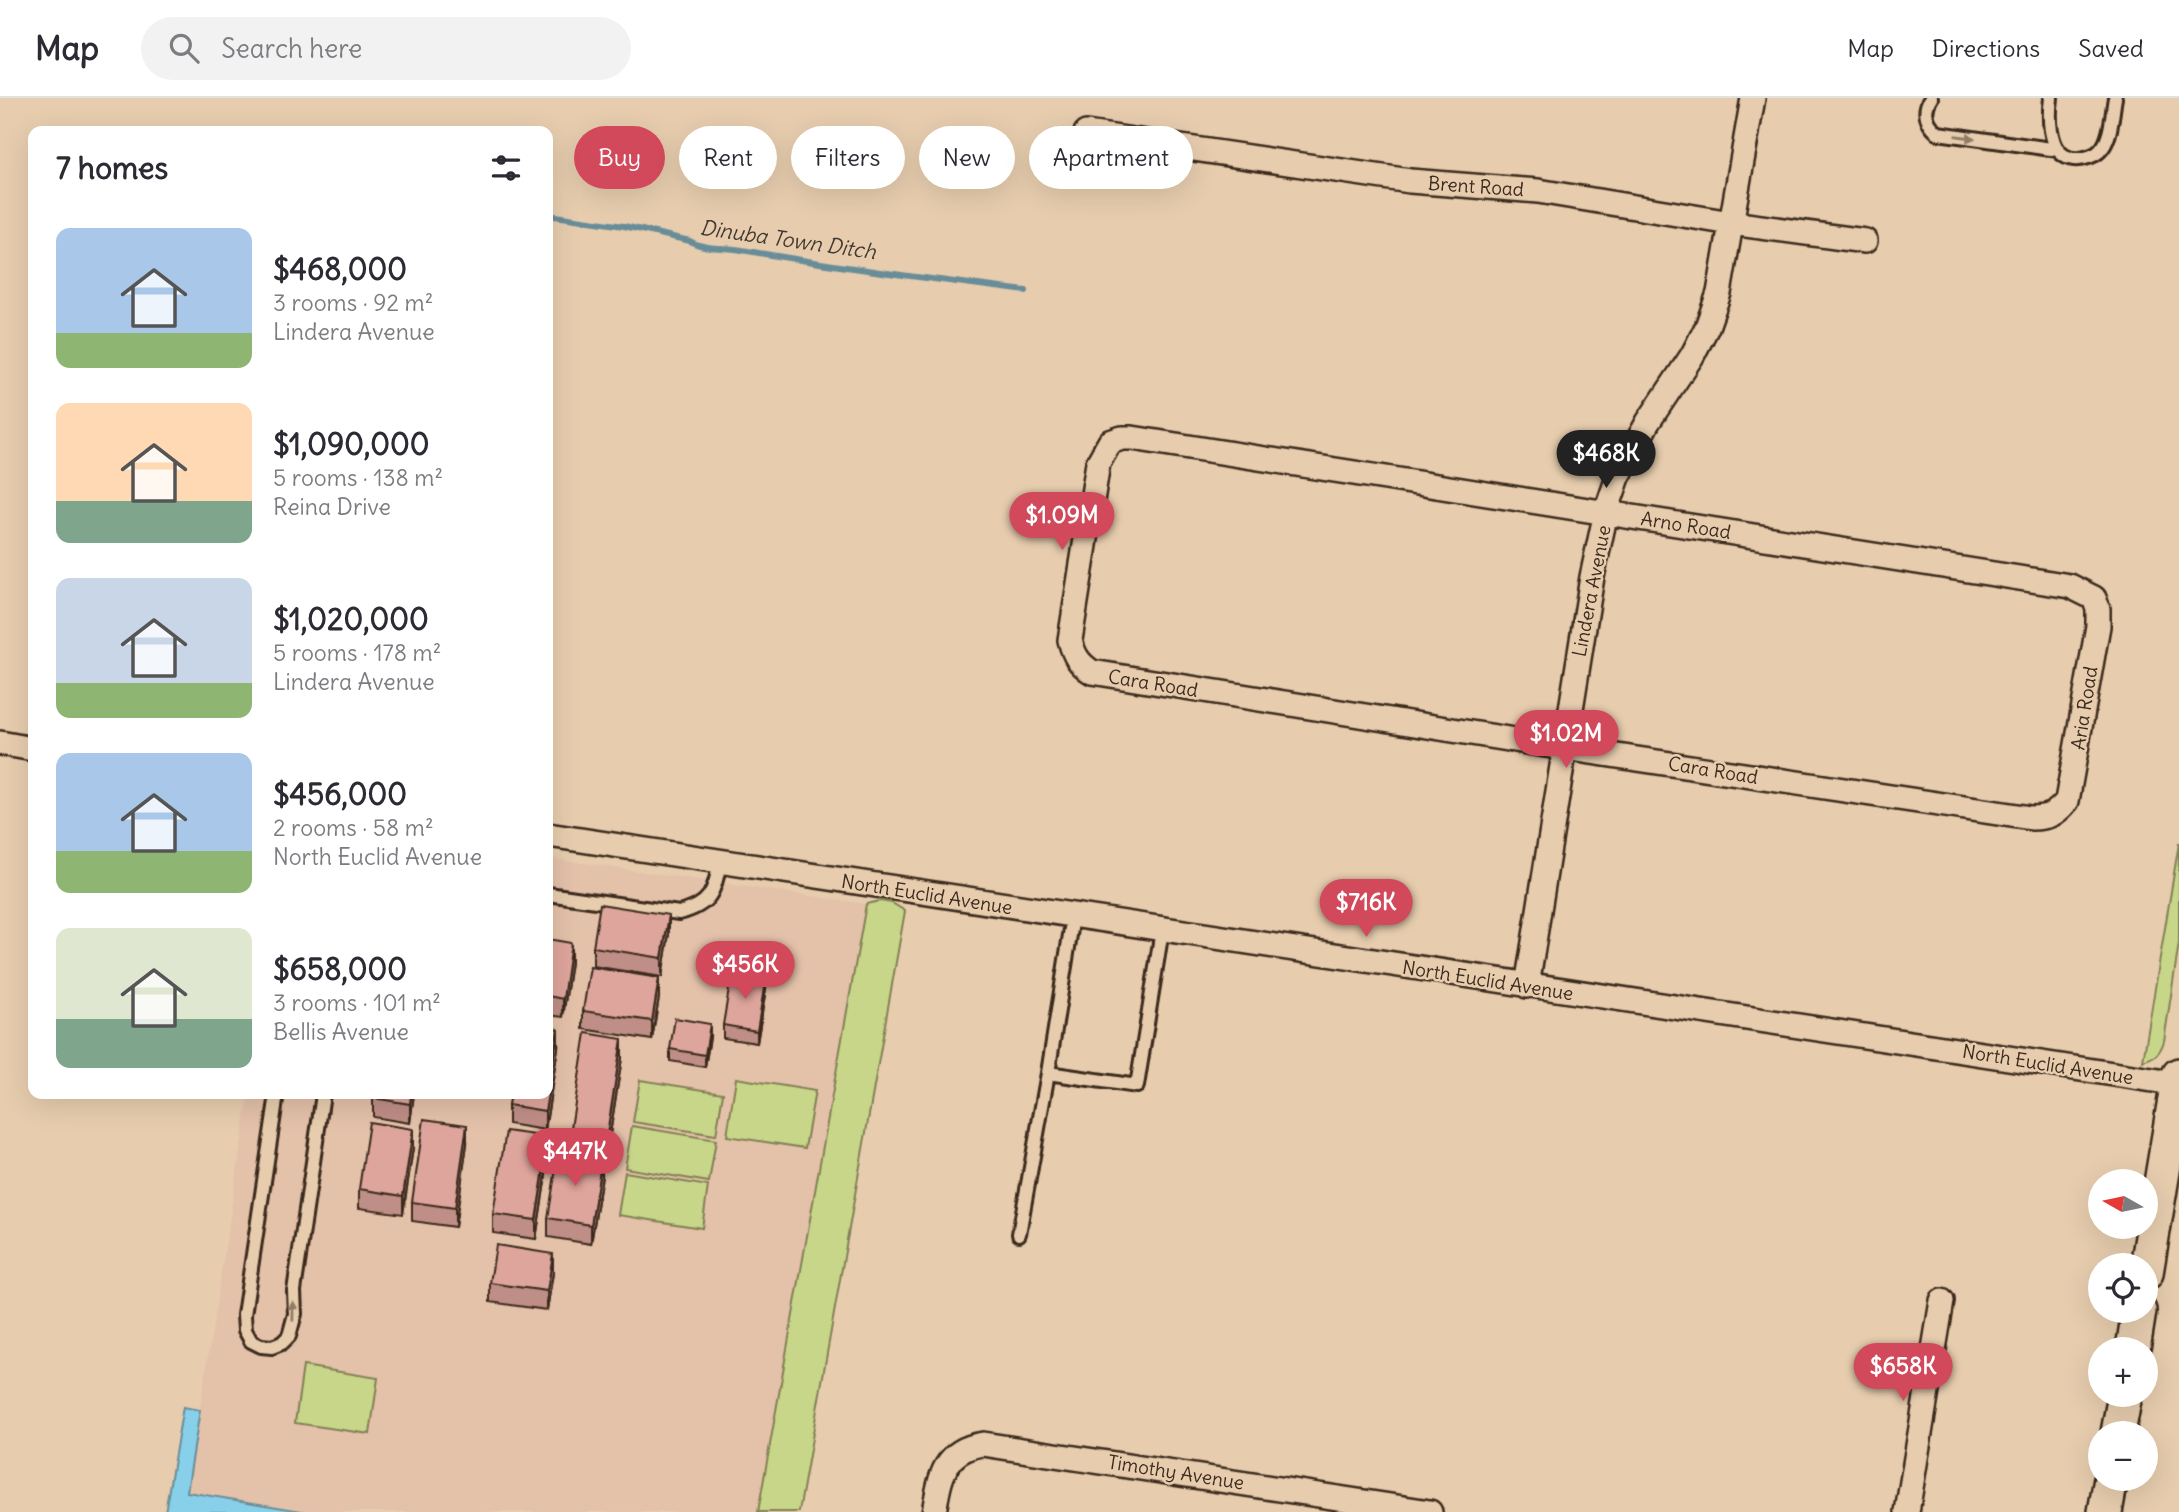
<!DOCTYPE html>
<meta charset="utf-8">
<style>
:root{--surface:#fff;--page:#f2f2f3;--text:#2b2b33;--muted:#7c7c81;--line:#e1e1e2;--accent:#d1495b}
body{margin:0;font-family:Delius,sans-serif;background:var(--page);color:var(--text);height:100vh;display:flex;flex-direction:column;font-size:26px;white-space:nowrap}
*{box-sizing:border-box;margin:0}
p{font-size:23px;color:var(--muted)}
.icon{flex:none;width:38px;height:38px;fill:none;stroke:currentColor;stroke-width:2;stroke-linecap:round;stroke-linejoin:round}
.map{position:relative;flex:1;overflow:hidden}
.side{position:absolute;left:28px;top:28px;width:525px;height:973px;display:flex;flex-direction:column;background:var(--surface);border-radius:14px;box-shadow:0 7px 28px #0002}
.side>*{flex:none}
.top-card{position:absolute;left:574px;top:28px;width:665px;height:63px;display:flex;gap:14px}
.needle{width:46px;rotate:279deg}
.controls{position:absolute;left:2088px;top:1071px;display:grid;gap:14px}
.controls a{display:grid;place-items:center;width:70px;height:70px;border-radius:50%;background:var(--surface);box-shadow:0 7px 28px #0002;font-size:35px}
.price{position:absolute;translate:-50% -60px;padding:0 16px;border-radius:24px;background:var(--accent);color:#fff;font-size:23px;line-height:46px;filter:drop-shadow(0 2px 4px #0008)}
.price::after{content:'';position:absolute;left:50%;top:42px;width:21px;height:16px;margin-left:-10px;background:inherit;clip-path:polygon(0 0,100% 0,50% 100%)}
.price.active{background:#222;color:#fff}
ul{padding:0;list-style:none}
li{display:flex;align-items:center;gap:21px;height:175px;padding:0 28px}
li span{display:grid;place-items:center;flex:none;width:196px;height:140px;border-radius:14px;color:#555}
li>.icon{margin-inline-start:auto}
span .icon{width:84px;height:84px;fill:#fffc;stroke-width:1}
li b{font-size:30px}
h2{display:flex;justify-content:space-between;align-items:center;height:84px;padding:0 28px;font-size:30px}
.tag{padding:0 24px;border-radius:32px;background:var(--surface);box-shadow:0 7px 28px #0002;font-size:24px;line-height:63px}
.tag.active{background:var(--accent);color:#fff}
header{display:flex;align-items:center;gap:42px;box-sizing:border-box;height:98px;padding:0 35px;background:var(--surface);border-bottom:2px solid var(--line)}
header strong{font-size:33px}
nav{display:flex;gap:38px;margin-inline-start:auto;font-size:24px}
.search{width:490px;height:63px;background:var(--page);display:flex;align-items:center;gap:18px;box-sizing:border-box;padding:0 24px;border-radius:38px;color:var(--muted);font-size:26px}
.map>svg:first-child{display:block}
.built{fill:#e4c1a9}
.green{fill:#c8d68a;stroke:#828054;stroke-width:2}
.water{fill:#88cfe9;stroke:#698d98;stroke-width:2}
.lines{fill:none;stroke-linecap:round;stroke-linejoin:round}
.stream{stroke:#698d98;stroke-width:6}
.lane-casing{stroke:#3b2a1e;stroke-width:18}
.street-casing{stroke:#3b2a1e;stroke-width:28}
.secondary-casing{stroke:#3b2a1e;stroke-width:38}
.lane{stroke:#e7cdae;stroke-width:12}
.street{stroke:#e7cdae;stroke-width:23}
.secondary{stroke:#e7cdae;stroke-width:33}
.wall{fill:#bf8e86;stroke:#3b2a1e;stroke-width:2}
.shaded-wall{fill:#9b746d;stroke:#3b2a1e;stroke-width:2}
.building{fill:#dea59c;stroke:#3b2a1e;stroke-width:2}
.oneway{fill:#917c66}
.labels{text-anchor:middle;stroke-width:5;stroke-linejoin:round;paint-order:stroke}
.street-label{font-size:19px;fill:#3b2a1e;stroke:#e7cdae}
.water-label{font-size:21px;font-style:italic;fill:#433a32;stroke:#e7cdae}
</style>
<header>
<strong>Map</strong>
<div class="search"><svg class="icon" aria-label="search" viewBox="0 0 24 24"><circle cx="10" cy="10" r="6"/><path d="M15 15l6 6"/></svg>Search here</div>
<nav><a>Map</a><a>Directions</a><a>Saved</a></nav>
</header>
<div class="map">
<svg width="2179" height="1414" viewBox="0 0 2179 1414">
<rect width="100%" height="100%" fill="#e7cdae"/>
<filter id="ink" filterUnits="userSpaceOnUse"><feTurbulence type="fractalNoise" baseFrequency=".0143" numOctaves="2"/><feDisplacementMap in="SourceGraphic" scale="14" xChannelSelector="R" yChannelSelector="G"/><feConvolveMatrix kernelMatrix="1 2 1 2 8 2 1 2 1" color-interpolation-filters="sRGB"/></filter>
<g filter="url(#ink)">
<path class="built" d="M548,760L866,806L758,1414H307L187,1394L249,996H548Z"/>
<path class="green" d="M2179,745V845L2164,943C2160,956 2155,959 2143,963Z
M880,803L892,805L905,813L799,1414H758L866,806Z
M736,980L815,993L805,1050L727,1038Z
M640,982L723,995L716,1037L633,1024Z
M632,1028L716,1042L709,1084L625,1070Z
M625,1074L708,1088L702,1130L618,1117Z
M303,1268L378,1280L370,1336L295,1325Z"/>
<path class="water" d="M183,1309L200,1312L187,1394L307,1414H165Z"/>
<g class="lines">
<path class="stream" d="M548,117L624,128L690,143C705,152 726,149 742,152C836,169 931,181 1026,193"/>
<g class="lane-casing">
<path id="lane" d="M1931,0C1922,13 1927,26 1938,35L2058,52
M2051,0C2048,24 2049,69 2085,60C2093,58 2098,56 2103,49C2112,36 2112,15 2115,0
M548,796L679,815C711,807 714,794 720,764
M1073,818L1048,975L1137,988L1162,832
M277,996L244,1217L245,1232L251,1243L261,1248L272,1249L282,1245L289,1238L295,1216L294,1193L323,996
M1019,1136L1048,975"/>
</g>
<g class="street-casing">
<path id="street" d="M1086,35L1410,83L1538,93L1731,125L1865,143
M1122,340H1132L2070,488L2094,500L2098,511V528L2067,703C2056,716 2049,720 2031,720L1564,650L1092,574C1078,565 1074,557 1070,542L1098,365L1110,344Z
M0,645L33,651
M548,737L2179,986
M1527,888L1592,479L1606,414L1618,379L1648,324L1692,258L1707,229L1719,195L1753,0
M934,1414C940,1380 943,1352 983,1346L1430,1414
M1907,1414L1942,1203"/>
</g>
<g class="secondary-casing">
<path id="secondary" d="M2146,1175L2179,977
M2133,1251L2139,1213
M2118,1335L2125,1297
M2105,1414L2111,1381"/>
</g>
<use href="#lane" class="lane"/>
<use href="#street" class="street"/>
<use href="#secondary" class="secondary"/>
</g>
<path class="wall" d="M669,836L662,879L593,868V849Z
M548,841L571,864L563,919L548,917Z
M766,891L757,945L723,940V927Z
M659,899L652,942L583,931V913Z
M710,939L705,969L670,963V951Z
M558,950L545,1032L508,1026V1007Z
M622,960L607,1055L571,1049V1030Z
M414,996L410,1025L373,1019V1000Z
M467,1046L455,1129L412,1123V1104Z
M413,1050L403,1116L359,1110V1091Z
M549,1058L536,1141L493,1135V1116Z
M602,1078L591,1146L548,1139V1120Z
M553,1175L547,1212L490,1204V1185Z"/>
<path class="shaded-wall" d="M669,817V836L662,879V860Z
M571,845V864L563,919V901Z
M766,878V891L757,945V933Z
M659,880V899L652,942V923Z
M710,926V939L705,969V957Z
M558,931V950L545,1032V1013Z
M622,941V960L607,1055V1036Z
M411,996H414L410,1025V1006Z
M467,1027V1046L455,1129V1110Z
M413,1031V1050L403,1116V1098Z
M549,1039V1058L536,1141V1122Z
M602,1059V1078L591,1146V1127Z
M553,1156V1175L547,1212V1193Z"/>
<path class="building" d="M600,806L669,817L662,860L593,849Z
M548,841L571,845L563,901L548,898Z
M590,869L659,880L652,923L583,913Z
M732,873L766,878L757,933L723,927Z
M675,920L710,926L705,957L670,951Z
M548,929L558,931L548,995Z
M586,935L622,941L607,1036L571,1030Z
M374,996H411L410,1006L373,1000Z
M510,996H548L545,1013L508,1007Z
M424,1021L467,1027L455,1110L412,1104Z
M369,1024L413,1031L403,1098L359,1091Z
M506,1033L549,1039L536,1122L493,1116Z
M559,1052L602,1059L591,1127L548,1120Z
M496,1147L553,1156L547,1193L490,1185Z"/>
<defs><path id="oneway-solid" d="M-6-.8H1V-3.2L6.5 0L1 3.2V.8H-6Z" transform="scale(1.75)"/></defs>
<g class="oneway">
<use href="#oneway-solid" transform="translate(1965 39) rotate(8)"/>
<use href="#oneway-solid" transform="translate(293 1213) rotate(-89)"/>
</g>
</g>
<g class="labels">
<g class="street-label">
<text transform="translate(1476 88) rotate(4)" y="7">Brent Road</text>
<text transform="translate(1686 427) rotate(9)" y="7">Arno Road</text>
<text transform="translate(1591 493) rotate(-79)" y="7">Lindera Avenue</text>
<text transform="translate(1153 585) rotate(9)" y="7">Cara Road</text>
<text transform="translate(2084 610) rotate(-81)" y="7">Aria Road</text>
<text transform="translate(1713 672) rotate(9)" y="7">Cara Road</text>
<text transform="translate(927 796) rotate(9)" y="7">North Euclid Avenue</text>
<text transform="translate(1488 882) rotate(9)" y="7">North Euclid Avenue</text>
<text transform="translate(2048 966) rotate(9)" y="7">North Euclid Avenue</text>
<text transform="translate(1176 1374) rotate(9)" y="7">Timothy Avenue</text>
</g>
<g class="water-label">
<text transform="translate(788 142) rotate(8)" y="7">Dinuba Town Ditch</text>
</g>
</g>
</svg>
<div class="controls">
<a><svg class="needle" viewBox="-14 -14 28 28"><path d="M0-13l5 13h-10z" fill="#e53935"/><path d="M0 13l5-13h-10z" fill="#7c7c81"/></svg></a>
<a><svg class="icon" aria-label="locate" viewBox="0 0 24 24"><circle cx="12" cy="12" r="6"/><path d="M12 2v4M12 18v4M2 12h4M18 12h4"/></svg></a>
<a>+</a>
<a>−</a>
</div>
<b class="price active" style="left:1606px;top:392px">$468K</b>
<b class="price" style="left:1062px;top:454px">$1.09M</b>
<b class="price" style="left:1566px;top:672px">$1.02M</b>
<b class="price" style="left:1366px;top:841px">$716K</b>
<b class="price" style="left:745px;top:903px">$456K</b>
<b class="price" style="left:575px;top:1090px">$447K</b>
<b class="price" style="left:1903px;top:1305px">$658K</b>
<div class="top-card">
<a class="tag active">Buy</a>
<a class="tag">Rent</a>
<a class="tag">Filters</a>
<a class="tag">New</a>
<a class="tag">Apartment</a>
</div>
<section class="side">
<h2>7 homes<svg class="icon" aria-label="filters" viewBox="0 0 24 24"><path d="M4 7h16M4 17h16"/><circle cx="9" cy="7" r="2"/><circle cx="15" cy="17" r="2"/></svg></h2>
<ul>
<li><span style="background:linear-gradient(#a9c7e8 75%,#8fb573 0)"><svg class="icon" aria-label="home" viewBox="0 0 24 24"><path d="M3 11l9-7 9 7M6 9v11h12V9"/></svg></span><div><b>$468,000</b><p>3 rooms · 92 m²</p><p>Lindera Avenue</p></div></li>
<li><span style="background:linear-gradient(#ffd9b3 70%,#7fa58c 0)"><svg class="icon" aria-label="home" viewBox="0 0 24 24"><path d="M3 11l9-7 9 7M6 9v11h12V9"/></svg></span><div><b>$1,090,000</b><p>5 rooms · 138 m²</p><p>Reina Drive</p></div></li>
<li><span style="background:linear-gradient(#c9d6e8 75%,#8fb573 0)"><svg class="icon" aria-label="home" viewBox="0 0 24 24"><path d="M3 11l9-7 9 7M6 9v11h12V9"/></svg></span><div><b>$1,020,000</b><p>5 rooms · 178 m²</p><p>Lindera Avenue</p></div></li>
<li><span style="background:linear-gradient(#a9c7e8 70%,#8fb573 0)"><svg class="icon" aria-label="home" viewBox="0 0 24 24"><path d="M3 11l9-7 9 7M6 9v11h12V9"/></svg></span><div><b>$456,000</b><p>2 rooms · 58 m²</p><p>North Euclid Avenue</p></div></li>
<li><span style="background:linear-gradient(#dfe7d0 65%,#7fa58c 0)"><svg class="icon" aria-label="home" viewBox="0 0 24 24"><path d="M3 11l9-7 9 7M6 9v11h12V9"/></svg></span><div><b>$658,000</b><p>3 rooms · 101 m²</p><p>Bellis Avenue</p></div></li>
</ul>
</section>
</div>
